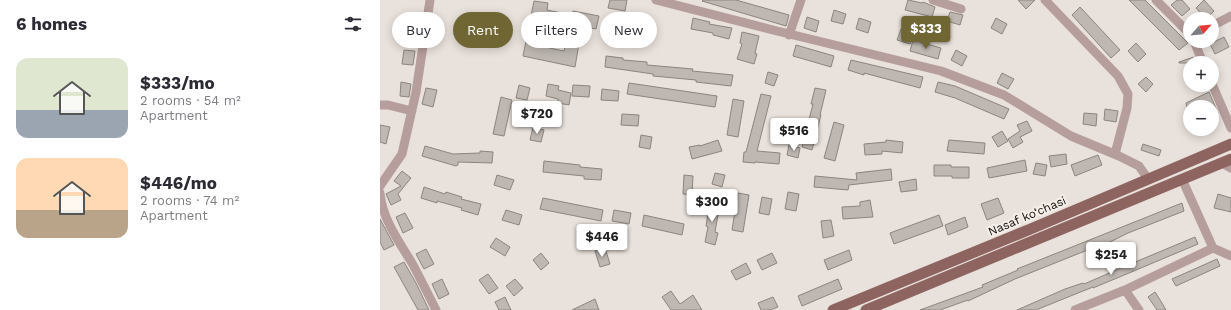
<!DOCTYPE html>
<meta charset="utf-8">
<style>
:root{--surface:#fff;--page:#f2f2f3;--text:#2b2b33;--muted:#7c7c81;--accent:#6f6633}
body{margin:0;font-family:"Work Sans",sans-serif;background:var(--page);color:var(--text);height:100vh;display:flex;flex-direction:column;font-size:15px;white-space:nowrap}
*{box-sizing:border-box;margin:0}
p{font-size:13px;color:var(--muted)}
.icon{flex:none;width:22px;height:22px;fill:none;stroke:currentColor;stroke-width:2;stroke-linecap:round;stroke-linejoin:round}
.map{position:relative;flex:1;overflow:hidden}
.side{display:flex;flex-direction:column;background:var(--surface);width:380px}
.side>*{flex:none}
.hud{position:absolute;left:12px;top:12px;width:380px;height:36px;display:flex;gap:8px}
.needle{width:26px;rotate:63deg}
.fabs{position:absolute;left:803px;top:12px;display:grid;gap:8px}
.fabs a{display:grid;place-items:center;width:36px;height:36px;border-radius:50%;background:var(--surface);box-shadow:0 2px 10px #0003;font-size:20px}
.price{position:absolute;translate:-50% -34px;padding:0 9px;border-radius:4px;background:#fff;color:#222;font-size:13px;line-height:26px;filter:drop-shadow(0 1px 2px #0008)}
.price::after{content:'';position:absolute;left:50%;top:24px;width:12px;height:9px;margin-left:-6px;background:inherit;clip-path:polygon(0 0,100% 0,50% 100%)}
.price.active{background:var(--accent);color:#fff}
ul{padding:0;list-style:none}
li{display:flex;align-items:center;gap:12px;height:100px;padding:0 16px}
li span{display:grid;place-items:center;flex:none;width:112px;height:80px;border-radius:12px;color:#555}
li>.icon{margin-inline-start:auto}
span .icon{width:48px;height:48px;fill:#fffc;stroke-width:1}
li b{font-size:17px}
h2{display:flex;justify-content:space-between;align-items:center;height:48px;padding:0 16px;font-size:17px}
.tag{padding:0 14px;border-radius:18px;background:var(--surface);box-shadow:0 2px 10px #0003;font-size:14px;line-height:36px}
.tag.active{background:var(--accent);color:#fff}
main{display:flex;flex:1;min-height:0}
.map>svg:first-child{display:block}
.building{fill:#bfb8b2;stroke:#8c857f;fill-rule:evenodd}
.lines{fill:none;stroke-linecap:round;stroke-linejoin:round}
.minor{stroke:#b69e9c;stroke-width:9}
.major{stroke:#8e6461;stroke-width:11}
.labels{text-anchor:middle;stroke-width:4;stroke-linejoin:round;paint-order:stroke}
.street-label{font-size:12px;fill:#13110f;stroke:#f6eee8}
</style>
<main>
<section class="side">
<h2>6 homes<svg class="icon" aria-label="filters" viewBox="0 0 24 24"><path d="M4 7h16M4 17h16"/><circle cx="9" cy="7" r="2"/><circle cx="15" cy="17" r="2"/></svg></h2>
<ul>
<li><span style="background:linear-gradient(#dfe7d0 65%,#9aa5b1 0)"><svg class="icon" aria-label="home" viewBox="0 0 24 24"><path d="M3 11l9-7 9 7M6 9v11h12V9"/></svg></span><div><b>$333/mo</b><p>2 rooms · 54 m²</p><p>Apartment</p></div></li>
<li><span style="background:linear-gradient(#ffd9b3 65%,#b9a48a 0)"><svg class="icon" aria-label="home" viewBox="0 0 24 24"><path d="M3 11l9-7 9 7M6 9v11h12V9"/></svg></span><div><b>$446/mo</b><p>2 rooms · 74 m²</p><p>Apartment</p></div></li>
</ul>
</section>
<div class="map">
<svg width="851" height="310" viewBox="0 0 851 310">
<rect width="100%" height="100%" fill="#e9e1db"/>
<path class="building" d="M230,0H247L245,11L228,8Z
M323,0H356L409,15L406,26L322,1Z
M528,0L542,3L543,2L555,7L552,17L525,10Z
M638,0H655L646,9Z
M749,0H765L808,43L799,50Z
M797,0H802L810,9L802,16L791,5Z
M824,0L834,11L826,19L816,8Z
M154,1L168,3L167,10L192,15L193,11L219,16L216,29L202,26L195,67L143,56ZM163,33L187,38L184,51L160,46Z
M700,7L740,50L731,58L692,15Z
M454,10L466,14L463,24L451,21Z
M570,12L583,15L580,25L567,21Z
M427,17L439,21L436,32L424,28Z
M313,18L330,22L329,24L352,28L349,39L333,35V33L311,29Z
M479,18L491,22L488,33L476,29Z
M616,18L627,24L622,34L611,28Z
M521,29L533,33L530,44L517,40Z
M362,32L379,36L375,53L377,54L374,64L357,59L362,44L360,43Z
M844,37L849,47L835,54L830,44Z
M533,40L561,48L558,59L530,51Z
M756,43L766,54L758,62L748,51Z
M416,45L454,56L451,67L413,56Z
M24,50L35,51L33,65L22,64Z
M576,50L587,56L582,66L571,60Z
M226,56L243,58V60L267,62V65L313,69L312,71L353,75L351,86L316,82V80L273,76V74L225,67Z
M814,57L817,63H799V62Z
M471,60L543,77L540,88L484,73V75L468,70Z
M388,72L398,75L394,86L385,83Z
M622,73L634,79L628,89L617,83Z
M766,77L773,84L766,92L758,84Z
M21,82L31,84L29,97L20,96Z
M558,82L575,86L629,109L624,119L575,98L555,92Z
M249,83L337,96L335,107L247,94Z
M168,84L179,86L178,90L191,93L189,105L178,103V99L166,96Z
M139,85L150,88L147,100L136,98Z
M193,85L210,86L209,97L192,96Z
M46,88L57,90L53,107L42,104Z
M435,88L446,90L440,115H441L432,150L422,147L433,104H431Z
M222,89L239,91L238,101L221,100Z
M829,92L838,113L832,116V107H807L806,103Z
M381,94L391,96L377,151L400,153L399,164L375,162V163L363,162L364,152H366Z
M121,97L132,100L124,136L113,134Z
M353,99L364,101L358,137L347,135Z
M141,108L152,111L149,123L138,121Z
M725,109L738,111L736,122L724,120Z
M704,113L717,114L716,126L703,124Z
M242,114L259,115L258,126L241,125Z
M647,121L652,131L640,137L643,142L633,148L628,139L640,131L637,125Z
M454,122L464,125L455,161L444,158Z
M0,125L10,127L6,144L0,142Z
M153,127L164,130L161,142L150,140Z
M622,131L628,141L618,147L612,137Z
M261,135L272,137L270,149L259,147Z
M338,140L342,151L312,159L309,147L320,145V146Z
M506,140L523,142L522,153L502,151V154L485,155L484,144L506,142Z
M569,140L605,143L604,154L567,151Z
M763,144L781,150L779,156L761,150Z
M409,145L420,148L418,158L407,155Z
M45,146L73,154L100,153V151L113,152L112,163L78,162V165L76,166L42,156Z
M686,154L687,164L671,167L669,156Z
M718,155L722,165L695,176L691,165Z
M645,160L647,171L609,178L607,168Z
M164,161L200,165V167L222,169L221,180L204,179V176L163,172Z
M656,163L667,165L665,176L653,174Z
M554,165H571V167H589V178H572V176H554Z
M511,169L512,180L469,185L468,190L434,187L435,176L477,180L476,173Z
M22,171L31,178L18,194L21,200L11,205L6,194L21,186L14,181Z
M335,173L345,175L342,187L332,184Z
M117,175L134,180L130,190L114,185Z
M304,175L313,176L312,195L303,194Z
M536,179L537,190L521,192L519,182Z
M44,187L65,194L66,192L82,197L81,199L101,204L98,215L81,210L82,208L57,201V203L41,198Z
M408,192L419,194L416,211L405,209Z
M358,193L369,195L363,232L352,230Z
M838,194L851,198V212L834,208Z
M382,197L392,199L389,215L379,213Z
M163,198L223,210L221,221L160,209Z
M618,198L624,213L607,220L601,204Z
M490,200L493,217L463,219L462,207L480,206V202Z
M330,201L340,203L335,232L338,233L335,245L325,242L328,227L326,226Z
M802,203L804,211L748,233L716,249L715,247L635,279L588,301V300L560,310H540L603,287L602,285L638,270L637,269Z
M126,210L142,215L139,225L122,220Z
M234,210L251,213L249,224L232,221Z
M25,213L33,228L23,233L16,217Z
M264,215L304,224L302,235L262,226Z
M559,215L563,226L514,244L510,233Z
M585,217L588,227L568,235L565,225Z
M0,219L14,245L4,250L0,242Z
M451,220L454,236L443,238L441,221Z
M815,237L818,244L749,273L713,288V287L693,295L656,310H637L685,289L703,283L704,284L741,268Z
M116,238L130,247L125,256L110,247Z
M225,248L230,264L220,267L215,251Z
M46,249L54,264L44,269L36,254Z
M469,250L472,260L448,270L444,260Z
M161,253L169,263L161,270L153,260Z
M392,253L397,263L382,270L377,260Z
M837,259L840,266L796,286L792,279Z
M24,262L36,283L49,310H38L14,267Z
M366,263L371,273L356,280L351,271Z
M108,274L118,288L109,294L99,280Z
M62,279L69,294L59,299L52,284Z
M135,279L143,288L134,296L126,286Z
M458,279L462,289L422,306L418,296Z
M291,291L300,304L313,295L322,310H291L282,297Z
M775,292L782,303L786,310H777L768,297Z
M125,297L131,310H119L115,302Z
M393,297L398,307L390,310H381L378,303Z
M215,299L219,310H192Z"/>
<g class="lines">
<path class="minor" d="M276,0L393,30L561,71L624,95L691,136L739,156L759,166L768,179
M553,0L581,9
M665,0L738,76L748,94L747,108L735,154
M776,0L810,34
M832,26L851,16
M409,35L421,0
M814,41L823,63
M832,84L851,128
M0,105H8L32,111
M842,163L851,168
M802,179L833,248
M0,186L22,154L36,92L50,0
M0,193C2,218 19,242 32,263C40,278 48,294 56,310
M833,248L851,256
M745,290L759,310
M695,310L745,290L833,248"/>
<path class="major" d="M453,310L653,228L851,144
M486,310L851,159"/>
</g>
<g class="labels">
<g class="street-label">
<text transform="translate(647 216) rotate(-23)" y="4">Nasaf ko‘chasi</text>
</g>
</g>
</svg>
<div class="fabs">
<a><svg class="needle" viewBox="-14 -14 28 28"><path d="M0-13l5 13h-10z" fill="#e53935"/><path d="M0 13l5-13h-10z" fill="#7c7c81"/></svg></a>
<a>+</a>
<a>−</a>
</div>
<b class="price active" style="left:546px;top:50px">$333</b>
<b class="price" style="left:157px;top:135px">$720</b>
<b class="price" style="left:414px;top:152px">$516</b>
<b class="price" style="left:332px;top:223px">$300</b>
<b class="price" style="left:222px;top:258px">$446</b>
<b class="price" style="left:731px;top:276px">$254</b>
<div class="hud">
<a class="tag">Buy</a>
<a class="tag active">Rent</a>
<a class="tag">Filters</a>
<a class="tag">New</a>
</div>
</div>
</main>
